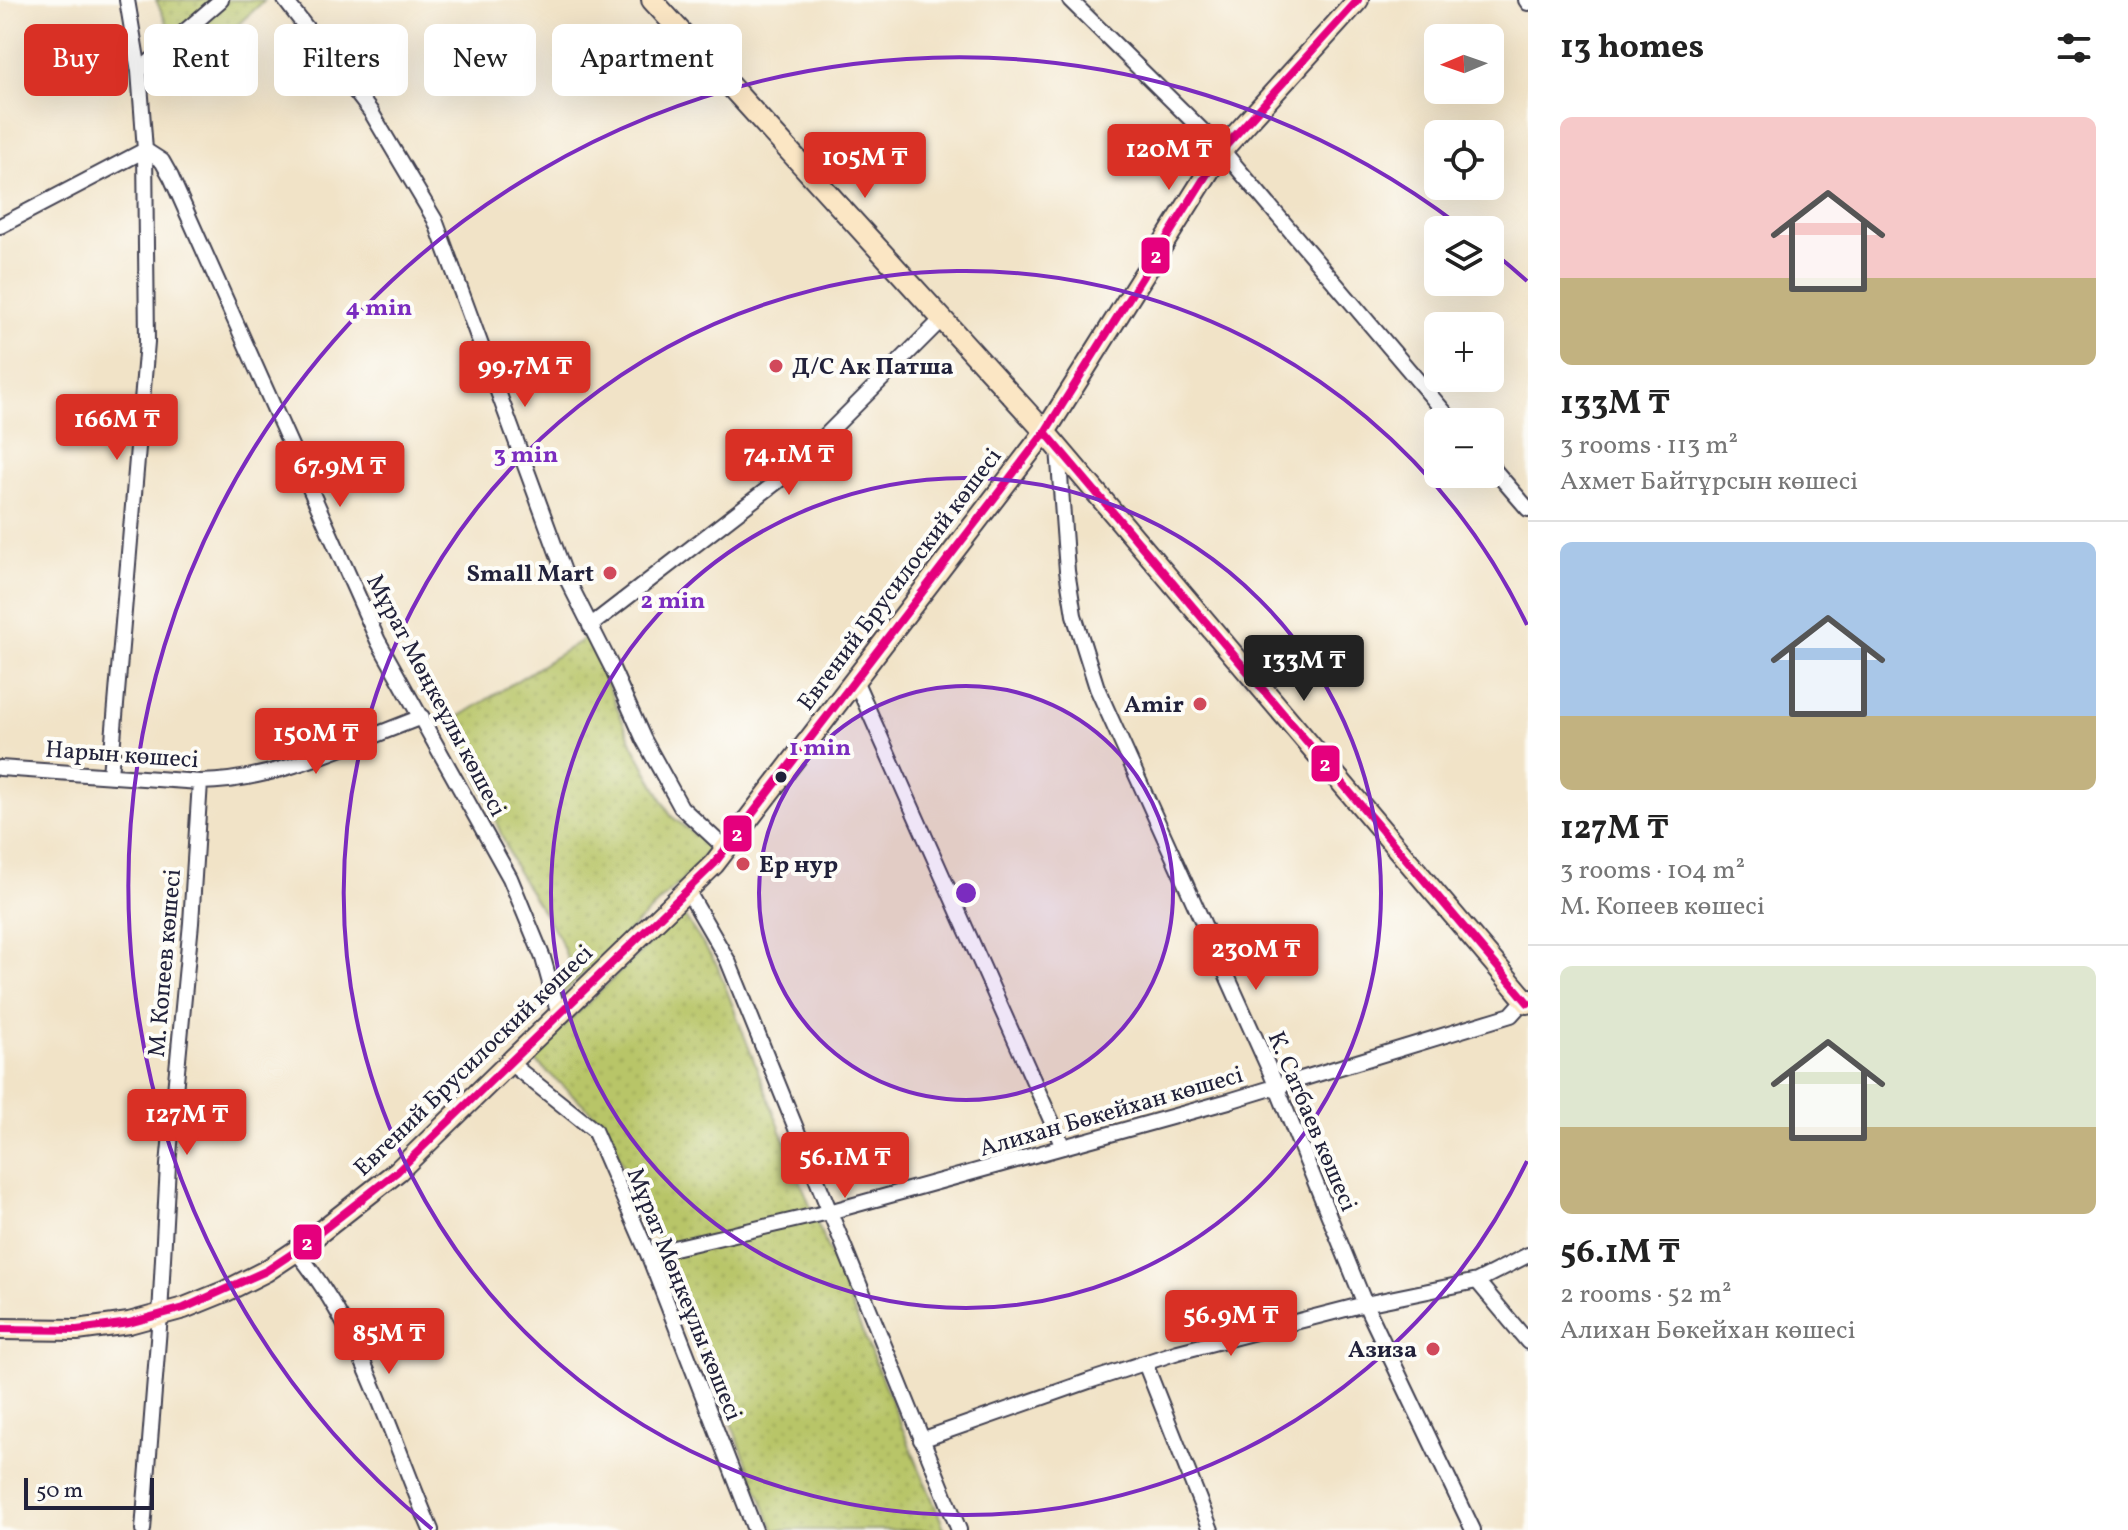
<!DOCTYPE html>
<meta charset="utf-8">
<style>
:root{--surface:#fff;--page:#f6f6f6;--text:#222;--muted:#767676;--line:#e0e0e0;--accent:#d93025}
body{margin:0;font-family:Vollkorn,serif;background:var(--page);color:var(--text);height:100vh;display:flex;flex-direction:column;font-size:30px;white-space:nowrap}
*{box-sizing:border-box;margin:0}
p{font-size:26px;color:var(--muted)}
.icon{flex:none;width:44px;height:44px;fill:none;stroke:currentColor;stroke-width:2;stroke-linecap:round;stroke-linejoin:round}
.map{position:relative;flex:1;overflow:hidden}
.panel{display:flex;flex-direction:column;background:var(--surface);width:600px}
.panel>*{flex:none}
.hud{position:absolute;left:24px;top:24px;width:760px;height:72px;display:flex;gap:16px}
.needle{width:52px;rotate:268deg}
.controls{position:absolute;left:1424px;top:24px;display:grid;gap:16px}
.controls a{display:grid;place-items:center;width:80px;height:80px;border-radius:12px;background:var(--surface);box-shadow:0 8px 32px #0002;font-size:40px}
.scale{position:absolute;left:24px;bottom:20px;width:130px;box-sizing:border-box;padding-left:8px;border:4px solid #22223b;border-top:0;font-size:22px;line-height:28px;white-space:nowrap;color:#22223b;-webkit-text-stroke:6px #fdfcf7;paint-order:stroke}
.price{position:absolute;translate:-50% -68px;padding:0 18px;border-radius:8px;background:var(--accent);color:#fff;font-size:26px;line-height:52px;filter:drop-shadow(0 2px 4px #0008)}
.price::after{content:'';position:absolute;left:50%;top:48px;width:24px;height:18px;margin-left:-12px;background:inherit;clip-path:polygon(0 0,100% 0,50% 100%)}
.price.active{background:#222;color:#fff}
ul{padding:0;list-style:none}
li{display:grid;align-content:center;gap:16px;height:424px;padding:0 32px}
li+li{border-top:2px solid var(--line)}
li span{display:grid;place-items:center;height:248px;border-radius:12px;color:#555}
li>.icon{margin-inline-start:auto}
span .icon{width:144px;height:144px;fill:#fffc;stroke-width:1}
li b{font-size:34px}
h2{display:flex;justify-content:space-between;align-items:center;height:96px;padding:0 32px;font-size:34px}
.tag{padding:0 28px;border-radius:12px;background:var(--surface);box-shadow:0 8px 32px #0002;font-size:28px;line-height:72px}
.tag.active{background:var(--accent);color:#fff}
main{display:flex;flex:1;min-height:0}
.map>svg:first-child{display:block}
.grass{fill:url(#grass-dots);stroke:#6d7451;stroke-width:2}
.lines{fill:none;stroke-linecap:round;stroke-linejoin:round}
.street-casing{stroke:#413f50;stroke-width:18}
.secondary-casing{stroke:#413f50;stroke-width:24}
.street{stroke:#fff;stroke-width:14}
.secondary{stroke:#fbe6c4;stroke-width:20}
.bus-1-casing{stroke:#fdfcf7;stroke-width:14}
.bus-1{stroke:#e5007d;stroke-width:8}
.ring{fill:none;stroke:#7b2cbf;stroke-width:4}
.poi-dot{fill:#d1495b;stroke:#fdfcf7;stroke-width:3}
.bus-dot{fill:#22223b;stroke:#fdfcf7;stroke-width:3}
.labels{text-anchor:middle;stroke-width:8;stroke-linejoin:round;paint-order:stroke}
.poi-label{font-size:24px;font-weight:bold;fill:#22223b;stroke:#fdfcf7;text-anchor:end}
.street-label{font-size:24px;fill:#22223b;stroke:#fdfcf7}
.centre{fill:#7b2cbf;stroke:#fdfcf7;stroke-width:4}
.ring-label{font-size:24px;text-anchor:middle;font-weight:bold;fill:#7b2cbf;stroke:#fdfcf7;stroke-width:8;stroke-linejoin:round;paint-order:stroke}
.line-badge{stroke:#fdfcf7;stroke-width:3}
.badge-label{font-size:22px;text-anchor:middle;font-weight:bold;fill:#fff}
</style>
<main>
<div class="map">
<svg width="1528" height="1530" viewBox="0 0 1528 1530">
<defs>
<pattern id="grass-dots" width="8" height="8" patternUnits="userSpaceOnUse" patternTransform="scale(2)"><rect width="8" height="8" fill="#b8c567"/><path d="M2 2h.1M6 6h.1" fill="none" stroke="#9ea95a" stroke-width="1.8" stroke-linecap="round"/></pattern>
</defs>
<rect width="100%" height="100%" fill="#fdfcf7"/>
<filter id="ink" filterUnits="userSpaceOnUse"><feTurbulence type="fractalNoise" baseFrequency=".0125" numOctaves="2"/><feDisplacementMap in="SourceGraphic" scale="16" xChannelSelector="R" yChannelSelector="G"/><feConvolveMatrix kernelMatrix="1 2 1 2 8 2 1 2 1" color-interpolation-filters="sRGB"/></filter>
<filter id="wash" filterUnits="userSpaceOnUse"><feTurbulence type="fractalNoise" baseFrequency=".006" numOctaves="4" result="noise"/><feDisplacementMap in="SourceGraphic" scale="32" xChannelSelector="R" yChannelSelector="G"/><feGaussianBlur stdDeviation="1.8" result="paint"/><feColorMatrix in="noise" values="0 0 0 0 0 0 0 0 0 0 0 0 0 0 0 0 0 1.4 0 .05"/><feComposite in="paint" operator="in"/></filter>
<g filter="url(#wash)">
<rect width="100%" height="100%" fill="#f1e3c7"/>
<path class="grass" d="M156,0H265L188,70Z
M587,637L633,745L671,816L711,847L691,872L561,995L568,961L559,937L516,870L454,720Z
M682,913L717,965L814,1216L945,1530H774L662,1251L604,1123L531,1057Z"/>
</g>
<g filter="url(#ink)">
<g class="lines">
<g class="street-casing">
<path id="street" d="M127,0L139,71L145,150L162,161L171,177L378,641L510,878L543,958L559,1015
M285,0L371,112L435,220L566,577L611,666L644,740L681,807L726,849
M1070,0L1222,150L1453,422
M1526,0L1528,3
M139,71L221,0
M0,226L145,150L147,342L110,775
M1058,448L1067,571L1074,615L1097,688L1270,1071L1365,1304L1473,1530
M1490,465L1528,509
M590,626L787,474L943,318
M855,680L1063,1147
M0,768L200,782C277,781 351,743 422,717
M687,890L728,961L959,1530
M510,1063L594,1130L648,1254L755,1530
M296,1251C363,1331 390,1436 431,1530
M648,1254L829,1212L1229,1101L1511,1015L1528,996
M1477,1281L1528,1342
M1145,1363L1211,1530
M921,1440L1089,1381L1178,1352L1365,1304L1477,1281L1528,1255
M143,1530L160,1315L168,1165L191,923L200,782"/>
</g>
<g class="secondary-casing">
<path id="secondary" d="M652,0L1045,432L1528,1003
M0,1329L77,1330L129,1323L184,1308L226,1291L266,1271L296,1251L398,1171L714,864L1045,432L1222,150L1358,0"/>
</g>
<use href="#street" class="street"/>
<use href="#secondary" class="secondary"/>
<g class="bus-1-casing">
<path id="bus-1" d="M1045,432L1528,1003
M0,1329L77,1330L129,1323L184,1308L266,1271L296,1251L398,1171L714,864L1045,432L1222,150L1358,0"/>
</g>
<use href="#bus-1" class="bus-1"/>
</g>
</g>
<circle cx="966" cy="893" r="207" fill="#7b2cbf" fill-opacity=".12"/>
<g class="ring">
<circle cx="966" cy="893" r="207"/>
<circle cx="966" cy="893" r="415"/>
<path d="M1527 1161A622 622 0 1 1 1527 625"/>
<path d="M432 1529A830 830 0 0 1 1460 226M1494 253A830 830 0 0 1 1527 281"/>
</g>
<g class="poi-dot">
<circle cx="776" cy="366" r="8"/>
<circle cx="610" cy="573" r="8"/>
<circle cx="1200" cy="704" r="8"/>
<circle cx="743" cy="864" r="8"/>
<circle cx="1433" cy="1349" r="8"/>
</g>
<circle class="bus-dot" cx="781" cy="777" r="7"/>
<g class="labels">
<g class="poi-label">
<text x="792" y="374" text-anchor="start">Д/С Ак Патша</text>
<text x="594" y="581">Small Mart</text>
<text x="1184" y="712">Amir</text>
<text x="759" y="872" text-anchor="start">Ер нур</text>
<text x="1417" y="1357">Азиза</text>
</g>
<g class="street-label">
<text transform="translate(899 579) rotate(-53)" y="8">Евгений Брусилоский көшесі</text>
<text transform="translate(437 695) rotate(62)" y="8">Мұрат Мөңкеұлы көшесі</text>
<text transform="translate(122 754) rotate(4)" y="8">Нарын көшесі</text>
<text transform="translate(164 963) rotate(-85)" y="8">М. Копеев көшесі</text>
<text transform="translate(473 1060) rotate(-44)" y="8">Евгений Брусилоский көшесі</text>
<text transform="translate(1111 1111) rotate(-16)" y="8">Алихан Бөкейхан көшесі</text>
<text transform="translate(1313 1121) rotate(67)" y="8">К. Сатбаев көшесі</text>
<text transform="translate(685 1294) rotate(68)" y="8">Мұрат Мөңкеұлы көшесі</text>
</g>
</g>
<circle cx="966" cy="893" r="12" class="centre"/>
<g class="ring-label">
<text x="379" y="315">4 min</text>
<text x="526" y="462">3 min</text>
<text x="673" y="608">2 min</text>
<text x="820" y="755">1 min</text>
</g>
<g class="line-badge">
<rect x="1140" y="236" width="31" height="39" rx="8" fill="#e5007d"/>
<rect x="1310" y="744" width="31" height="39" rx="8" fill="#e5007d"/>
<rect x="722" y="814" width="31" height="39" rx="8" fill="#e5007d"/>
<rect x="292" y="1223" width="31" height="38" rx="8" fill="#e5007d"/>
</g>
<g class="badge-label">
<text x="1156" y="263">2</text>
<text x="1325" y="771">2</text>
<text x="737" y="841">2</text>
<text x="307" y="1250">2</text>
</g>
</svg>
<div class="controls">
<a><svg class="needle" viewBox="-14 -14 28 28"><path d="M0-13l5 13h-10z" fill="#e53935"/><path d="M0 13l5-13h-10z" fill="#767676"/></svg></a>
<a><svg class="icon" aria-label="locate" viewBox="0 0 24 24"><circle cx="12" cy="12" r="6"/><path d="M12 2v4M12 18v4M2 12h4M18 12h4"/></svg></a>
<a><svg class="icon" aria-label="layers" viewBox="0 0 24 24"><path d="M12 4l9 5-9 5-9-5zM3 14l9 5 9-5"/></svg></a>
<a>+</a>
<a>−</a>
</div>
<div class="scale">50 m</div>
<b class="price" style="left:1169px;top:192px">120M ₸</b>
<b class="price" style="left:865px;top:200px">105M ₸</b>
<b class="price" style="left:525px;top:409px">99.7M ₸</b>
<b class="price" style="left:117px;top:462px">166M ₸</b>
<b class="price" style="left:789px;top:497px">74.1M ₸</b>
<b class="price" style="left:340px;top:509px">67.9M ₸</b>
<b class="price active" style="left:1304px;top:703px">133M ₸</b>
<b class="price" style="left:316px;top:776px">150M ₸</b>
<b class="price" style="left:1256px;top:992px">230M ₸</b>
<b class="price" style="left:187px;top:1157px">127M ₸</b>
<b class="price" style="left:845px;top:1200px">56.1M ₸</b>
<b class="price" style="left:1231px;top:1358px">56.9M ₸</b>
<b class="price" style="left:389px;top:1376px">85M ₸</b>
<div class="hud">
<a class="tag active">Buy</a>
<a class="tag">Rent</a>
<a class="tag">Filters</a>
<a class="tag">New</a>
<a class="tag">Apartment</a>
</div>
</div>
<section class="panel">
<h2>13 homes<svg class="icon" aria-label="filters" viewBox="0 0 24 24"><path d="M4 7h16M4 17h16"/><circle cx="9" cy="7" r="2"/><circle cx="15" cy="17" r="2"/></svg></h2>
<ul>
<li><span style="background:linear-gradient(#f6c9c9 65%,#c2b280 0)"><svg class="icon" aria-label="home" viewBox="0 0 24 24"><path d="M3 11l9-7 9 7M6 9v11h12V9"/></svg></span><div><b>133M ₸</b><p>3 rooms · 113 m²</p><p>Ахмет Байтұрсын көшесі</p></div></li>
<li><span style="background:linear-gradient(#a9c7e8 70%,#c2b280 0)"><svg class="icon" aria-label="home" viewBox="0 0 24 24"><path d="M3 11l9-7 9 7M6 9v11h12V9"/></svg></span><div><b>127M ₸</b><p>3 rooms · 104 m²</p><p>М. Копеев көшесі</p></div></li>
<li><span style="background:linear-gradient(#dfe7d0 65%,#c2b280 0)"><svg class="icon" aria-label="home" viewBox="0 0 24 24"><path d="M3 11l9-7 9 7M6 9v11h12V9"/></svg></span><div><b>56.1M ₸</b><p>2 rooms · 52 m²</p><p>Алихан Бөкейхан көшесі</p></div></li>
</ul>
</section>
</main>
